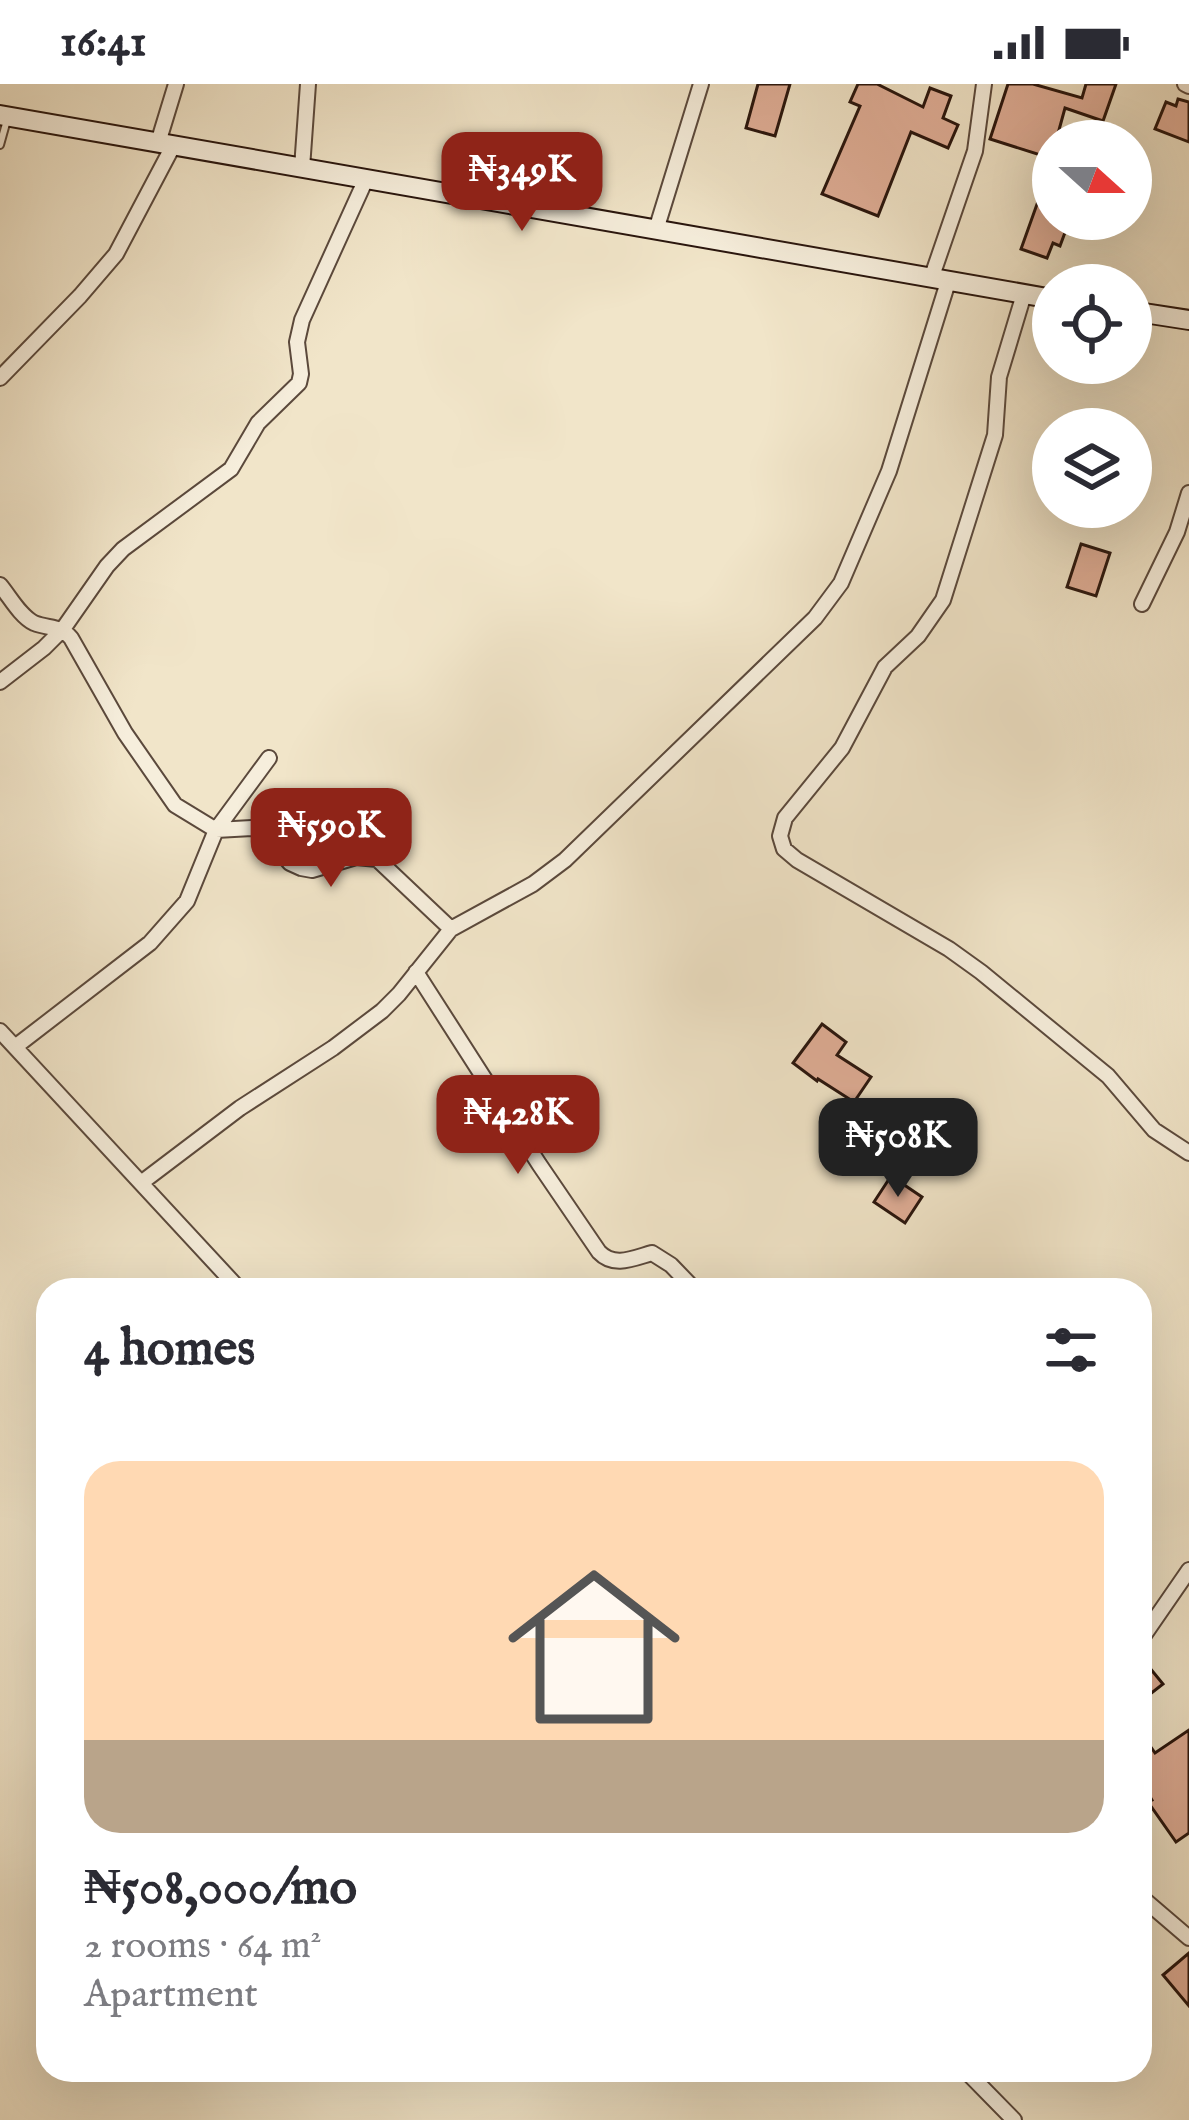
<!DOCTYPE html>
<meta charset="utf-8">
<style>
:root{--surface:#fff;--page:#f7f7f7;--text:#2b2b33;--muted:#7c7c81;--accent:#8f2418}
body{margin:0;font-family:"IM FELL English",serif;background:var(--page);color:var(--text);height:100vh;display:flex;flex-direction:column;font-size:45px;white-space:nowrap}
*{box-sizing:border-box;margin:0}
p{font-size:39px;color:var(--muted)}
.icon{flex:none;width:66px;height:66px;fill:none;stroke:currentColor;stroke-width:2;stroke-linecap:round;stroke-linejoin:round}
.map{position:relative;flex:1;overflow:hidden}
.drawer{position:absolute;left:36px;top:1194px;width:1116px;height:804px;display:flex;flex-direction:column;background:var(--surface);border-radius:36px;box-shadow:0 12px 48px #0002}
.drawer>*{flex:none}
.needle{width:78px;rotate:111deg}
.fabs{position:absolute;left:1032px;top:36px;display:grid;gap:24px}
.fabs a{display:grid;place-items:center;width:120px;height:120px;border-radius:50%;background:var(--surface);box-shadow:0 12px 48px #0002;font-size:60px}
.price{position:absolute;translate:-50% -102px;padding:0 27px;border-radius:24px;background:var(--accent);color:#fff;font-size:39px;line-height:78px;filter:drop-shadow(0 3px 6px #0008)}
.price::after{content:'';position:absolute;left:50%;top:72px;width:36px;height:27px;margin-left:-18px;background:inherit;clip-path:polygon(0 0,100% 0,50% 100%)}
.price.selected{background:#222;color:#fff}
ul{padding:0;list-style:none}
li{display:grid;align-content:center;gap:24px;height:636px;padding:0 48px}
li span{display:grid;place-items:center;height:372px;border-radius:36px;color:#555}
li>.icon{margin-inline-start:auto}
span .icon{width:216px;height:216px;fill:#fffc;stroke-width:1}
li b{font-size:51px}
h2{display:flex;justify-content:space-between;align-items:center;height:144px;padding:0 48px;font-size:51px}
.status{display:flex;justify-content:space-between;align-items:center;height:84px;padding:0 60px;background:var(--surface);direction:ltr}
.status svg{height:33px;fill:currentColor}
.map>svg:first-child{display:block}
.building{fill:#e0ae97;stroke:#29150d;stroke-width:3}
.lines{fill:none;stroke-linecap:round;stroke-linejoin:round}
.lane-casing{stroke:#5b493c;stroke-width:10}
.street-casing{stroke:#5b493c;stroke-width:18}
.secondary-casing{stroke:#29150d;stroke-width:22}
.lane{stroke:#f6eedc;stroke-width:6}
.street{stroke:#f6eedc;stroke-width:14}
.secondary{stroke:#f6eedc;stroke-width:18}
</style>
<div class="status"><b>16:41</b><svg viewBox="0 0 49 12"><path d="M0 12V9h3v3zM5 12V6h3v6zM10 12V3h3v9zM15 12V0h3v12zM26 1h20v11H26zM47 4h2v5h-2z"/></svg></div>
<div class="map">
<svg width="1189" height="2036" viewBox="0 0 1189 2036">
<rect width="100%" height="100%" fill="#f1e5c9"/>
<filter id="stains"><feTurbulence type="fractalNoise" baseFrequency=".00167" numOctaves="4"/><feColorMatrix values="0 0 0 0 .2 0 0 0 0 .09 0 0 0 0 .02 0 0 0 .5 -.17"/></filter>
<radialGradient id="worn" r=".72"><stop offset=".6" stop-color="#630" stop-opacity="0"/><stop offset="1" stop-color="#630" stop-opacity=".3"/></radialGradient>
<path class="building" d="M758,0H790L775,52L746,44Z
M858,0H877L923,23L930,4L951,12L943,34L958,41L948,64L911,48L878,132L822,110L860,22L850,18Z
M1008,0H1033L1082,14L1086,0H1116L1103,37L1065,24L1056,57H1053L1050,74L990,55Z
M1178,15L1189,18V58L1155,45L1166,18L1176,22Z
M1051,81L1053,135H1070L1060,162L1053,159L1047,174L1021,165Z
M1081,460L1110,469L1096,512L1067,503Z
M822,940L846,958L837,971L871,993L854,1018L818,995L817,997L793,979Z
M930,1021L958,1045L933,1074L905,1051Z
M891,1092L922,1113L905,1139L874,1118Z
M1140,1572L1163,1600L1140,1618Z
M1189,1646V1749L1176,1758L1148,1718L1152,1716L1140,1695V1647L1155,1669Z
M1189,1869V1922L1163,1891Z"/>
<g class="lines">
<g class="lane-casing">
<path id="lane" d="M0,61L7,36"/>
</g>
<g class="street-casing">
<path id="street" d="M1185,0L1189,2
M158,59L176,0
M302,84L308,0
M656,146L701,0
M931,195L975,67L984,0
M1024,210L999,293L995,351L943,516L918,552L885,583L842,664L785,734L780,752L784,765L797,776L949,865L981,888L1108,992L1154,1046L1189,1069
M0,294L80,212L116,170L173,62
M0,501C10,513 20,532 34,539C49,545 60,541 71,554L125,649L175,721L216,746L252,744L263,748L290,779L301,784L312,786L356,773L377,775L451,845
M1142,520L1177,448L1189,409
M0,598L44,564L63,545L107,482L123,465L231,385L258,339L299,299L301,290L297,258L302,236L366,95
M416,888L539,1080L599,1168C614,1184 634,1174 652,1169L671,1181L695,1206
M0,947L240,1206
M15,963L150,859L187,817L216,746L269,674
M141,1099L240,1024L333,964L382,927L399,910L451,845L533,800L565,776L815,534L841,499L889,387L948,198
M1140,1557L1189,1486
M1140,1812L1189,1854
M965,1986L1014,2036"/>
</g>
<g class="secondary-casing">
<path id="secondary" d="M0,31L1053,215
M1131,227L1189,236"/>
</g>
<use href="#lane" class="lane"/>
<use href="#street" class="street"/>
<use href="#secondary" class="secondary"/>
</g>
<rect width="100%" height="100%" filter="url(#stains)"/>
<rect width="100%" height="100%" fill="url(#worn)"/>
</svg>
<div class="fabs">
<a><svg class="needle" viewBox="-14 -14 28 28"><path d="M0-13l5 13h-10z" fill="#e53935"/><path d="M0 13l5-13h-10z" fill="#7c7c81"/></svg></a>
<a><svg class="icon" aria-label="locate" viewBox="0 0 24 24"><circle cx="12" cy="12" r="6"/><path d="M12 2v4M12 18v4M2 12h4M18 12h4"/></svg></a>
<a><svg class="icon" aria-label="layers" viewBox="0 0 24 24"><path d="M12 4l9 5-9 5-9-5zM3 14l9 5 9-5"/></svg></a>
</div>
<b class="price" style="left:522px;top:150px">₦349K</b>
<b class="price" style="left:331px;top:806px">₦590K</b>
<b class="price" style="left:518px;top:1093px">₦428K</b>
<b class="price selected" style="left:898px;top:1116px">₦508K</b>
<section class="drawer">
<h2>4 homes<svg class="icon" aria-label="filters" viewBox="0 0 24 24"><path d="M4 7h16M4 17h16"/><circle cx="9" cy="7" r="2"/><circle cx="15" cy="17" r="2"/></svg></h2>
<ul>
<li><span style="background:linear-gradient(#ffd9b3 75%,#b9a48a 0)"><svg class="icon" aria-label="home" viewBox="0 0 24 24"><path d="M3 11l9-7 9 7M6 9v11h12V9"/></svg></span><div><b>₦508,000/mo</b><p>2 rooms · 64 m²</p><p>Apartment</p></div></li>
</ul>
</section>
</div>
